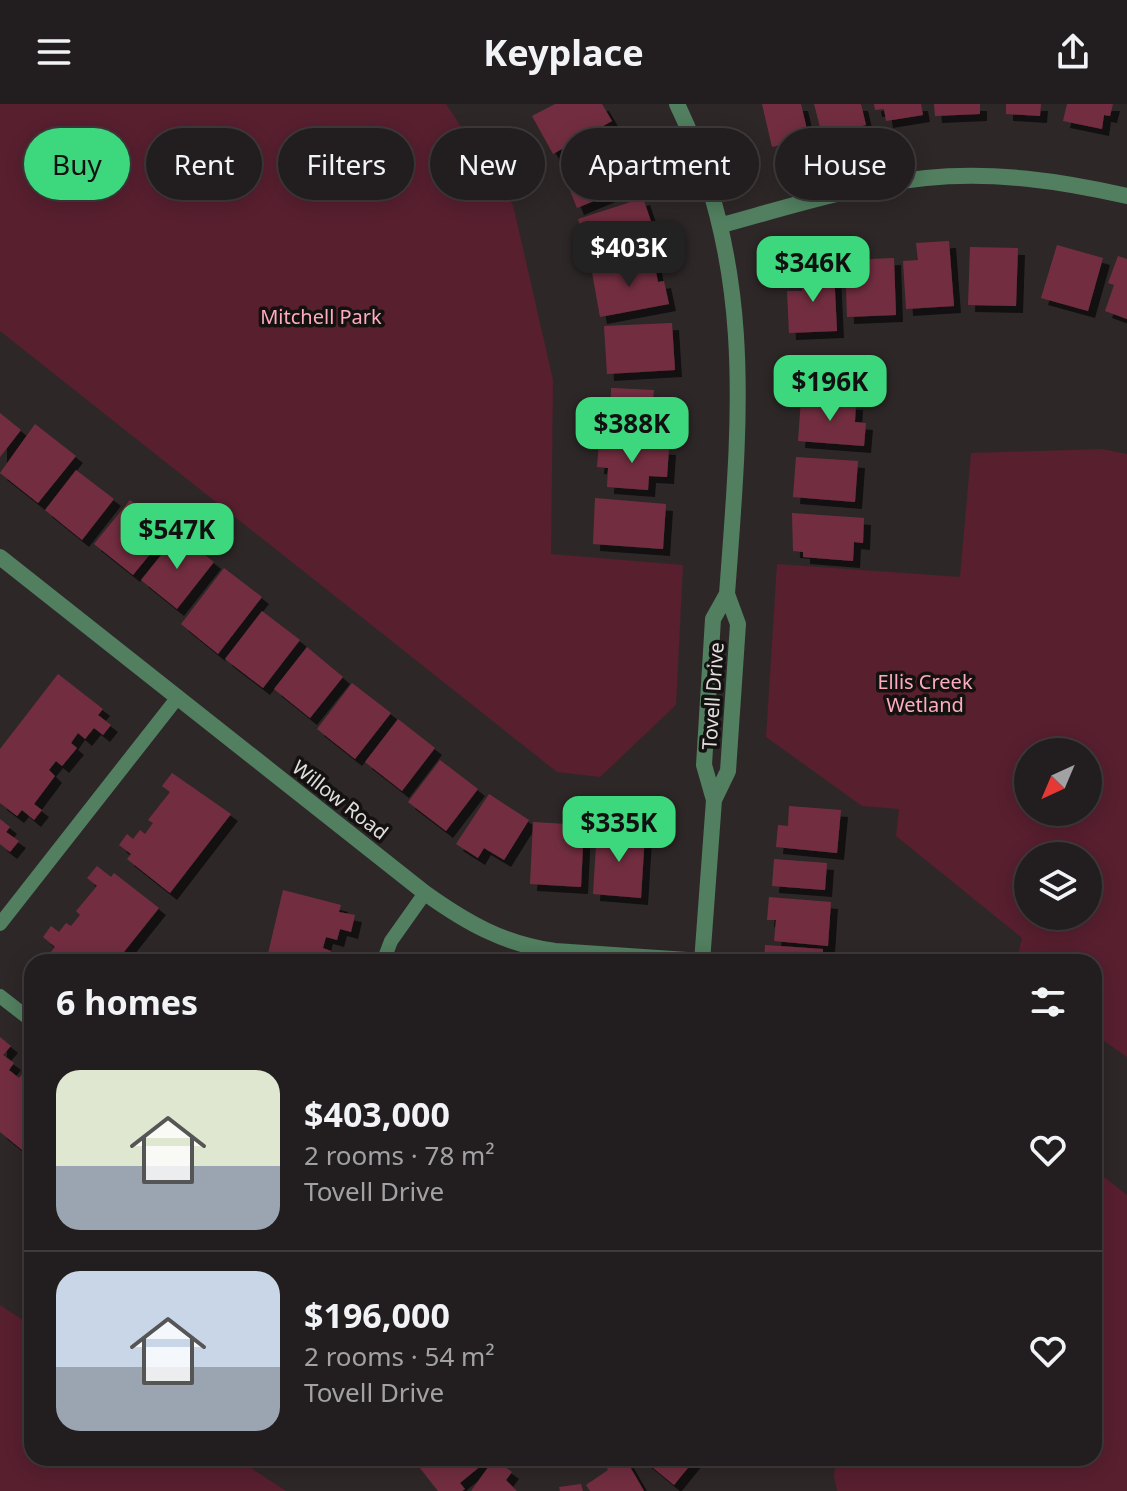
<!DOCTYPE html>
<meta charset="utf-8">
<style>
:root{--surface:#221d1e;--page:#2e2a2b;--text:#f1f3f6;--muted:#a2a2a4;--line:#3f3b3c;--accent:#3dd77e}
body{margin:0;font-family:"Noto Sans",sans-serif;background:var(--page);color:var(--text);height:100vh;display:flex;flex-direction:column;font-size:30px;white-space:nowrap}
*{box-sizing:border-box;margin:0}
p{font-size:26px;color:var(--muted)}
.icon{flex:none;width:44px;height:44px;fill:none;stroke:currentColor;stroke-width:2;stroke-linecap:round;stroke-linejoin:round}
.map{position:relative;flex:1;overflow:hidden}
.sheet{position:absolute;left:24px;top:850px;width:1078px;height:512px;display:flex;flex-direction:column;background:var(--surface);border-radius:24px;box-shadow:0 4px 20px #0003,0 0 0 2px var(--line)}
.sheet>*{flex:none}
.guide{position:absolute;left:24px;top:24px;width:1080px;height:72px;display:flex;gap:16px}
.needle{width:52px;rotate:224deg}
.fabs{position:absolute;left:1014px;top:634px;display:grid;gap:16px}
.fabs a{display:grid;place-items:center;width:88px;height:88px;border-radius:50%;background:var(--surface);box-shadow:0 4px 20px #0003,0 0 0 2px var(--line);font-size:40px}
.price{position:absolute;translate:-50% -68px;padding:0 18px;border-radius:16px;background:var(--accent);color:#111;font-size:26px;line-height:52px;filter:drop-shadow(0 2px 4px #0008)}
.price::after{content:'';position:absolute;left:50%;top:48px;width:24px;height:18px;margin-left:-12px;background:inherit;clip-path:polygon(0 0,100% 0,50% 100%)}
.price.current{background:#222;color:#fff}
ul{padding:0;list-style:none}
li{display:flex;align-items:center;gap:24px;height:200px;padding:0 32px}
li+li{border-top:2px solid var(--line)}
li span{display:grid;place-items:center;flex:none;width:224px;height:160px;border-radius:24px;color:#555}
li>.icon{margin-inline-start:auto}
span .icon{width:96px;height:96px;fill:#fffc;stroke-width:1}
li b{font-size:34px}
h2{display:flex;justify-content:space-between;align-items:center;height:96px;padding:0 32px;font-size:34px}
.chip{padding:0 28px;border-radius:36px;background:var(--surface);box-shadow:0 4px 20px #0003,0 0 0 2px var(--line);font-size:28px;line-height:72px}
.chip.current{background:var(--accent);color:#111}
header{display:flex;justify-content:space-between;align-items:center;height:104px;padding:0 32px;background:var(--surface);font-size:36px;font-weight:700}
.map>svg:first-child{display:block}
.green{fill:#581f2f;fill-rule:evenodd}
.building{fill:#722f41;filter:url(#shadow)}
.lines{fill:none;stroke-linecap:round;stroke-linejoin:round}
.lane{stroke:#517f5f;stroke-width:14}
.street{stroke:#517f5f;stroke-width:16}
.labels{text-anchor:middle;stroke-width:7;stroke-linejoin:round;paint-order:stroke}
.park-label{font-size:20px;fill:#feabbd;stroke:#141111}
.street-label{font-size:20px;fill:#e3dede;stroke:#141111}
</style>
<header><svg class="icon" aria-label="menu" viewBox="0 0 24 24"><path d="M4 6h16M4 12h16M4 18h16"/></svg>Keyplace<svg class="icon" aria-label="share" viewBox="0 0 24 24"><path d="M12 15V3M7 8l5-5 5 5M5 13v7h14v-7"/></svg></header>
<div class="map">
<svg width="1127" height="1387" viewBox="0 0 1127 1387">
<defs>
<filter id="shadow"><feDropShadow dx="7" dy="7" stdDeviation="0" flood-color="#0009"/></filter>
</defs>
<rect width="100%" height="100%" fill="#2e2728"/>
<path class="green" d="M0,0H446L513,101L553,276L551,450L683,461L676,601L600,673L557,668L0,227Z
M1102,345L1127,350V953L1094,930V858H1016L1022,834L896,732L899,705L862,702L766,633L777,460L960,473L971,349ZM1088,648V708H1028V648ZM1088,752V812H1028V752Z
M1094,1065L1127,1091V1387H837L834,1373L836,1354H1094Z
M0,1201L32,1222V1354H236L286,1387H0Z"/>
<path class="building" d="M555,0H602L612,17L553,50L532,12Z
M762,0H801L809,34L772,43Z
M814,0H861L866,21L822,31Z
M874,0H921L923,11L886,17L884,5L875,6Z
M934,0H980V10L935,12Z
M1006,0H1041L1040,12L1006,10Z
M1067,0H1113L1110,12L1104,11L1102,25L1063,17Z
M622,33L640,78L577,104L559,59Z
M643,94L654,126L642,130L646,143L600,157L595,139L587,140L578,115Z
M949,137L954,202L906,205L903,157L918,156L916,139Z
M1057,141L1103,154L1088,207L1041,194Z
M970,143L1018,144L1016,202L968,201Z
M1118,152L1127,155V215L1105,207L1114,181L1108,179Z
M894,154L896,211L847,213L845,156Z
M654,157L658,178L664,177L669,200L600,213L592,168Z
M834,166L837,227L789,229L787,187H802L801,168Z
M672,219L675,266L607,270L604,222Z
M611,284L654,286L653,296H672L671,330L610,327Z
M801,295L856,299L855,318L866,319L864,342L798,337Z
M0,309L21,326L0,353Z
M35,320L76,352L38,399L0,369Z
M599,339L669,344L667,373L649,372L648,386L607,383L608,364L597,363Z
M796,353L858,357L855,398L793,393Z
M76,366L114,395L82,436L45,406Z
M595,394L666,400L663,445L593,440Z
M130,396L169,427L133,471L94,440Z
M792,409L864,414L863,439L854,438L853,457L803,453V448L793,447Z
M178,430L214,458L177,505L141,476Z
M224,464L262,493L218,550L181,520Z
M262,507L300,536L263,584L225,555Z
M307,543L343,573L310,614L274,585Z
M58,570L103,605L98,611L111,621L103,631L94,624L85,635L78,629L71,639L77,644L62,662L56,657L49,666L55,672L34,700L42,706L34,716L22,706L17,712L0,699V645Z
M352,579L391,609L355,655L317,625Z
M398,615L435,644L402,687L365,658Z
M440,656L478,685L446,727L408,698Z
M172,669L231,710L170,789L127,755L131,750L119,741L127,730L133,735L140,726L145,730L153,719L148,716L170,688L162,682Z
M489,690L529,716L504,756L484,744L478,754L456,740Z
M789,702L841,706L837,749L776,743L778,721L788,722Z
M0,715L10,723L6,728L19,737L10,748L0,740Z
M533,718L584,721L581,783L530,780Z
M597,726L645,730L641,794L593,790Z
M774,755L827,759L825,786L772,782Z
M97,762L111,773L114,769L159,804L116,858H62L50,849L55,843L43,833L51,822L59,828L66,819L71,822L80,811L76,807L97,782L87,774Z
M283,786L341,801L339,808L355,811L351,828L340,825L337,836L326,833L323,844L331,847L328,858H266Z
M769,793L831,798L828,842L774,837L776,816H767Z
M765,841L823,845V858H764Z
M0,933L11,942L3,951L14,959L9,966L19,974L24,968L32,975V1044L27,1050L0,1028Z
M412,1354H486L488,1356L460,1379L465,1385L462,1387H438Z
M600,1354H625L644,1387H590L586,1381L608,1366Z
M641,1354H696L674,1381Z
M494,1355L512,1368L506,1376L517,1387H471Z
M581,1380L583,1387H560L559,1383Z"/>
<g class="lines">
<path class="lane" d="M0,820L178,593
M383,858L391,837L425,789
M0,892L32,917"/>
<path class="street" d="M677,0C756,164 740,315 727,490L713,515L704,661L714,696L702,858
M722,121C788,103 857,81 926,74C993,67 1061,77 1127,92
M0,453L425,789C467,819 504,840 555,847L702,857
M714,696L728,667L738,520L727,490"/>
</g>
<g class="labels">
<g class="park-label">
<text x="321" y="220">Mitchell Park</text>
<text x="925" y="585">Ellis Creek<tspan x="925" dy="23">Wetland</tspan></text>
</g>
<g class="street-label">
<text transform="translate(713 592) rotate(-86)" y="7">Tovell Drive</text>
<text transform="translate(340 696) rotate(38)" y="7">Willow Road</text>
</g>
</g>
</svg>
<div class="fabs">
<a><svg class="needle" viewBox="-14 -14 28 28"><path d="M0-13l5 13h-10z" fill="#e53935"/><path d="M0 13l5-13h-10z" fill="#a2a2a4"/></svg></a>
<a><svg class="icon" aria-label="layers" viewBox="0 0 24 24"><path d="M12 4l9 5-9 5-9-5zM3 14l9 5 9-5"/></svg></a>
</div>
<b class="price current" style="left:629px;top:185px">$403K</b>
<b class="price" style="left:813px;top:200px">$346K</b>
<b class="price" style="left:830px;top:319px">$196K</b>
<b class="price" style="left:632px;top:361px">$388K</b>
<b class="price" style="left:177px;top:467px">$547K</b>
<b class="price" style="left:619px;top:760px">$335K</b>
<div class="guide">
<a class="chip current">Buy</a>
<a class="chip">Rent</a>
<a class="chip">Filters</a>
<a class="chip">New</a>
<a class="chip">Apartment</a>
<a class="chip">House</a>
</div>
<section class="sheet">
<h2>6 homes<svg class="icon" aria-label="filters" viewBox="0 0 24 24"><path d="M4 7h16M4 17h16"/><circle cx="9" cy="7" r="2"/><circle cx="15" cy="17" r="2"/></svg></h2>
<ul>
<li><span style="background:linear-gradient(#dfe7d0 60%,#9aa5b1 0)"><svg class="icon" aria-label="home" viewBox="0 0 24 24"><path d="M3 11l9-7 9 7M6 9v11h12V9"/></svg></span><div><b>$403,000</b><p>2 rooms · 78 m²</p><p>Tovell Drive</p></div><svg class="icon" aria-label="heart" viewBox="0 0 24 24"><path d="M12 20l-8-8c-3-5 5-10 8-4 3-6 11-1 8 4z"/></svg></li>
<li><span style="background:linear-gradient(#c9d6e8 60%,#9aa5b1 0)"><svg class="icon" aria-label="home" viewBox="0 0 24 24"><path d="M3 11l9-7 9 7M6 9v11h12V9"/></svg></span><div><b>$196,000</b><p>2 rooms · 54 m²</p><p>Tovell Drive</p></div><svg class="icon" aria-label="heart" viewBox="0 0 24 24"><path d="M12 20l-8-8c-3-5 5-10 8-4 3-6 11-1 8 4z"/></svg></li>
</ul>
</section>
</div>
